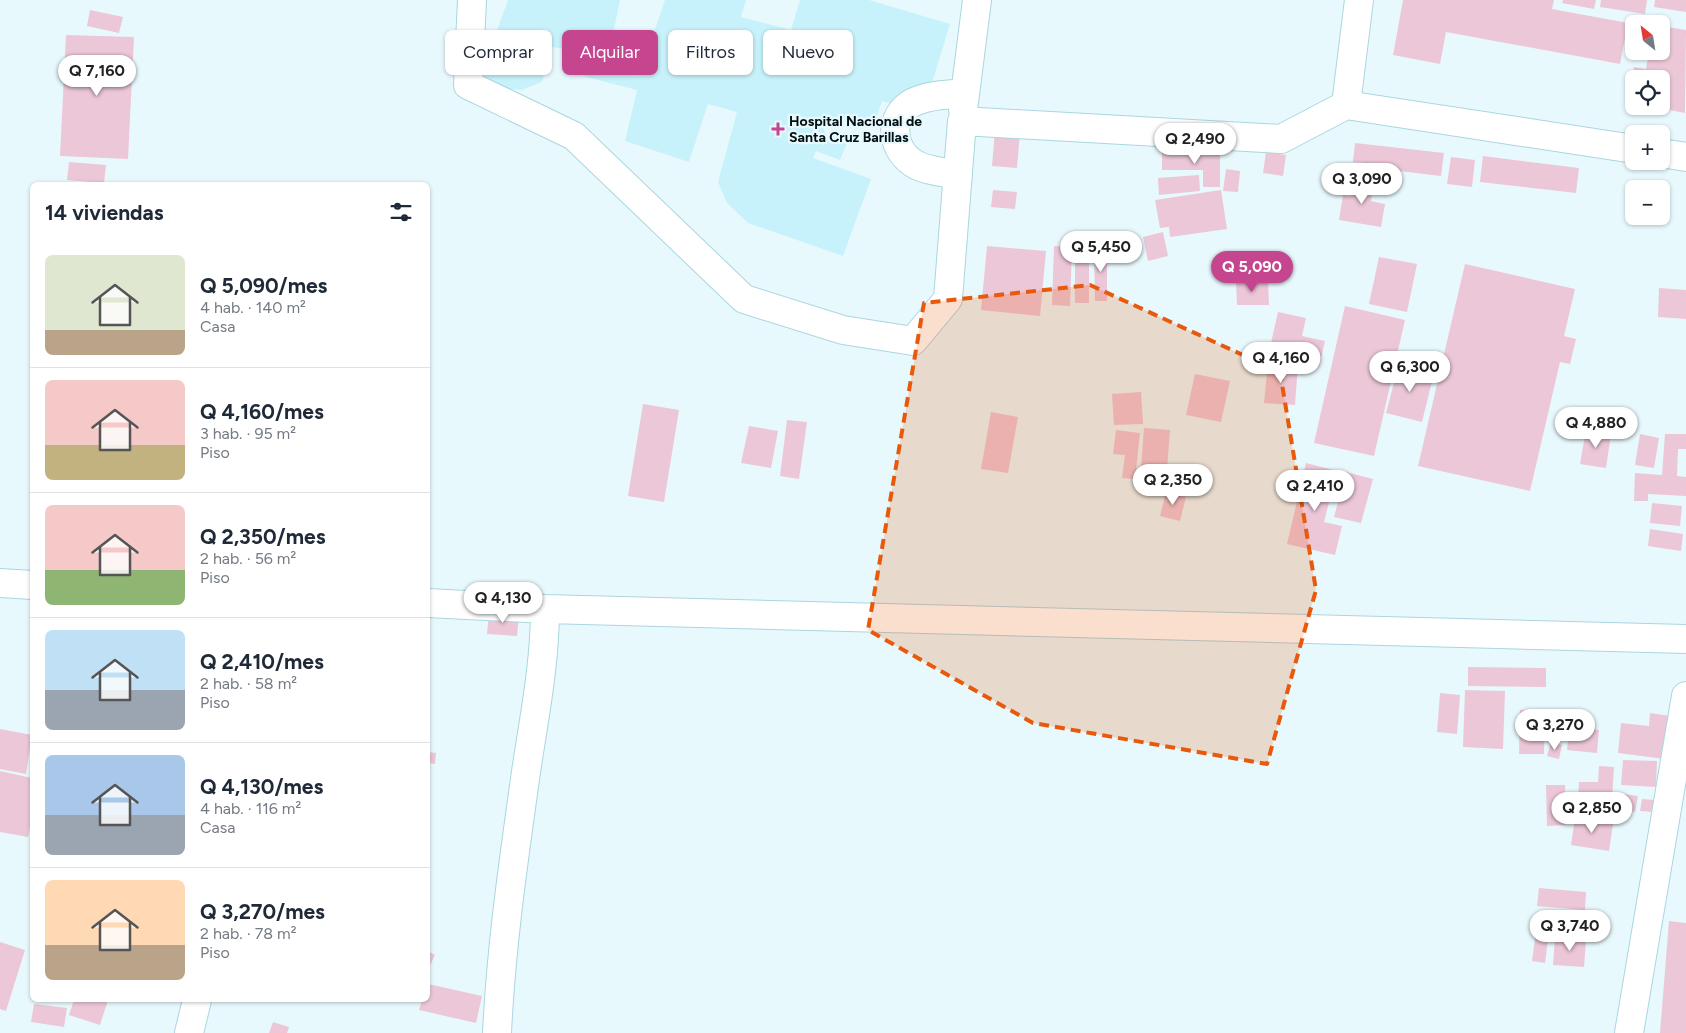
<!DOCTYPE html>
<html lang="es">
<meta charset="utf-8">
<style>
:root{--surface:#fff;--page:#f2f2f3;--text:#1f2937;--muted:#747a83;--line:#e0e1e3;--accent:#c5458f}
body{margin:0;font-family:Figtree,sans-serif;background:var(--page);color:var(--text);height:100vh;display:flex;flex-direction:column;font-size:19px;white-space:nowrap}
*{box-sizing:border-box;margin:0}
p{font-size:16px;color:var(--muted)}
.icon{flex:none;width:28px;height:28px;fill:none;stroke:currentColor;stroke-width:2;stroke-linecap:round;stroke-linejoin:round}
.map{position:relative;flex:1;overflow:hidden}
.panel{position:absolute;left:30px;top:182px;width:400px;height:820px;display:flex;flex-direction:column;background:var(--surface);border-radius:8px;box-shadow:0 1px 4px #0004}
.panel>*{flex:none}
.top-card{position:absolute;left:445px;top:30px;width:475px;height:45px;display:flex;gap:10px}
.needle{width:32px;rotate:330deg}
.fabs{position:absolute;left:1625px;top:15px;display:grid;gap:10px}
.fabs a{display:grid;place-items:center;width:45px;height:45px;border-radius:8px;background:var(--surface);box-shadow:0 1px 4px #0004;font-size:25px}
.price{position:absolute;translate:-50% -42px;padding:0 11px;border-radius:18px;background:#fff;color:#222;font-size:16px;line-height:32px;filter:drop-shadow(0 1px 2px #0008)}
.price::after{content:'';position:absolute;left:50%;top:30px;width:15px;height:11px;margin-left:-8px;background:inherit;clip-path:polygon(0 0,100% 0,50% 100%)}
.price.on{background:var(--accent);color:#fff}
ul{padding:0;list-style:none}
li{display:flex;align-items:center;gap:15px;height:125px;padding:0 15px}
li+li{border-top:1px solid var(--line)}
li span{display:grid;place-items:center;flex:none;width:140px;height:100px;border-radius:8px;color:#555}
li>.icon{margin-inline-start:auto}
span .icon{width:60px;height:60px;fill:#fffc;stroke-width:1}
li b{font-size:21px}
h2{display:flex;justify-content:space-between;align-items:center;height:60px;padding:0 15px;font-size:21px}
.chip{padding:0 18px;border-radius:8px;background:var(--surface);box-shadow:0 1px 4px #0004;font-size:18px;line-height:45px}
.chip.on{background:var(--accent);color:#fff}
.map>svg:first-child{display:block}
.built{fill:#c7f2fb}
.building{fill:#ecc7d8}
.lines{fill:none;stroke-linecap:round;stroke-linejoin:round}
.street-casing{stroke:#aad6e0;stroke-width:30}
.secondary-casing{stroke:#aad6e0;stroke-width:30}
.street{stroke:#fff;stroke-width:28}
.secondary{stroke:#fff;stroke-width:28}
.marked{fill:#e8590c;fill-opacity:0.2;stroke:#e8590c;stroke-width:4;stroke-dasharray:10 6;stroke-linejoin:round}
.poi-dot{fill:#c5458f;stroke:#e8f9fd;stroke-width:2}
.labels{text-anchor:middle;stroke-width:4.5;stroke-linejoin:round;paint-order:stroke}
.poi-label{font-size:14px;font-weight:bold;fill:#021013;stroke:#e8f9fd;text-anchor:start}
</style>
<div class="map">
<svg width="1686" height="1033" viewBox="0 0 1686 1033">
<rect width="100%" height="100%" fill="#e8f9fd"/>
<path class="built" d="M508,0H620L611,44L586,37V58L597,63L639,76L665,0H746L741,17L791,30L800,0H869L950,24L923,113L882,101L875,122H821L826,135L847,143L840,160L816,151L813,158L871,179L843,256L748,223L727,203L718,182L737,112L708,104L689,162L625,141L637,90L586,77L576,71L573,62L575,51L552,47L542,82L521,90L500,88L481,75Z"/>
<path class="building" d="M1403,0H1554L1552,9L1628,23L1620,64L1446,32L1440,64L1393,55Z
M1563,0H1596L1594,9L1562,3Z
M1601,0H1647L1645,14L1600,7Z
M1655,0H1686V12L1654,7Z
M90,10L123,17L119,33L87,26Z
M1661,26L1686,30L1685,113L1654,107L1661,106V79H1634V93L1630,92L1634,67L1646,69L1649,51H1661Z
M66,35L134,37L128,159L60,156Z
M995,130L1020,132L1017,168L992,166Z
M1355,143L1444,153L1441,176L1399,171L1397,181L1376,179L1377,164L1353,162Z
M1162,151L1220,152V187H1203V170H1162Z
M1266,152L1286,155L1283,176L1263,173Z
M1483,156L1579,168L1576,193L1480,182Z
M1451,157L1475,160L1472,187L1447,184Z
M69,162L106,165L104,183L67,180Z
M1226,169L1240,171L1238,192L1223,191Z
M1199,175L1200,191L1159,195L1158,178Z
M1354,178L1374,181L1371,201L1385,204L1381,227L1339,220L1343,195L1351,196Z
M993,190L1017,192L1015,209L991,207Z
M1221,190L1227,229L1170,237L1169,227L1160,228L1155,200Z
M1163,232L1168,256L1148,261L1143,237Z
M987,246L1046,251L1040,316L981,310Z
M1054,246L1072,247L1070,306L1052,305Z
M1094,246H1107V301H1095Z
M1075,249L1089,250V303H1075Z
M1379,257L1417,264L1407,312L1369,304Z
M1465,264L1575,289L1564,336L1576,339L1570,364L1560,362L1530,491L1418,466Z
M1236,280H1268L1269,305H1237Z
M1659,288L1686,290V319L1658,317Z
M1345,306L1405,320L1374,456L1314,443Z
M1278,312L1306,318L1302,336L1325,341L1319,367L1268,356Z
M1405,351L1438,356L1436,368L1403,362Z
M1268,362L1298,364L1295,405L1264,403Z
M1399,364L1434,373L1422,422L1386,413Z
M1195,374L1230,381L1221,422L1186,415Z
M1141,392L1143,424L1114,425L1112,394Z
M643,404L679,410L664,502L628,496Z
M991,412L1018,417L1008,473L981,469Z
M787,420L807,422L799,479L780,476Z
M749,426L778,431L771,468L741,463Z
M1144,428L1170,430L1166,483L1140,481Z
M1116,430L1140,433L1135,479L1122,478L1125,455L1113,454Z
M1586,430L1611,434L1606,468L1580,464Z
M1640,434L1659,438L1654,468L1635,465Z
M1665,434H1686V449H1678L1677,476L1686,477V496L1648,494V501H1634L1635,473L1662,475Z
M1306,463L1337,471L1324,522L1342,526L1335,555L1287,544Z
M1346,472L1373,479L1361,523L1334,517Z
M1166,492L1186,497L1180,521L1160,516Z
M1652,503L1682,506L1680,526L1650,523Z
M1650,529L1683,534L1681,551L1648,546Z
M489,612L519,615L517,636L487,634Z
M1468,667L1546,668V687L1468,686Z
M1465,690L1505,691L1503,749L1463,747Z
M1440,693L1460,695L1457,734L1437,732Z
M1520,710L1545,711L1544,754H1519Z
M1650,713L1671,716L1665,759L1618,753L1621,723L1649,726Z
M1569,727L1599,730L1597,753L1567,750Z
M0,729L32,735L26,774L0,769Z
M1551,742L1562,745L1559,759L1547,756Z
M428,752L436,753L435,764L428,763Z
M1623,760L1657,761L1656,787L1621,785Z
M1599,766L1614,767L1612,801L1578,799L1579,782H1598Z
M0,771L32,778V816L28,837L0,832Z
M1546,785H1565L1566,825L1547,826Z
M1624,794L1638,796L1635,812L1622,809Z
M1642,799L1655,800L1654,812L1640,811Z
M1575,818L1613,824L1609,851L1571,845Z
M1539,888L1586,892L1585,910L1537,906Z
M1669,921L1686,923V1033H1660Z
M1535,938L1548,939L1545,963L1532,961Z
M1555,938L1586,940L1584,967L1553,965Z
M0,942L25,950L6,1011L0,1009Z
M428,951L435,955L428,970Z
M428,984L482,996L476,1023L419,1010L422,1000H428Z
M74,1000H108L100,1025L69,1015Z
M34,1004L67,1008L64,1027L31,1022Z
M273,1022L289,1027L287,1033H269Z"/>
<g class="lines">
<g class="street-casing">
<path id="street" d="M1346,105L1359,0
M963,110L977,0
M958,175C944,172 925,171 913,163C888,146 889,110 919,100C934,94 950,95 965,93
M0,583L32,585
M428,603L545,609L1686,639
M189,1033L197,1000
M497,1033C501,946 514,858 526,772C534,718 545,664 545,609
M1629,1033L1686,696"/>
</g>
<g class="secondary-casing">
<path id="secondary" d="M472,0L468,85L574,136L744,299L843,330L913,341L948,299L962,121L1281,139L1346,105L1634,149
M1661,153L1686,157"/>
</g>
<use href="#street" class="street"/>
<use href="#secondary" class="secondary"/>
</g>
<path class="marked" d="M1090,285L1280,372L1316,590L1267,764L1033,723L868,630L924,303Z"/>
<path class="poi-dot" d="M775.5 121.5h5v5h5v5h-5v5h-5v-5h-5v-5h5z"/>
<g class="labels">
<g class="poi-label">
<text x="789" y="126">Hospital Nacional de<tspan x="789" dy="16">Santa Cruz Barillas</tspan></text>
</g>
</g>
</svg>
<div class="fabs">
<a><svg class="needle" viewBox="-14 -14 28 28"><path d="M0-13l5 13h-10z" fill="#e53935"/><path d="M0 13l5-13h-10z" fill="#747a83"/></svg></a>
<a><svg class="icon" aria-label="locate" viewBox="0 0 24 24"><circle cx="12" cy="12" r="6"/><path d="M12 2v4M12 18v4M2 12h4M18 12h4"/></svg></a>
<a>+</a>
<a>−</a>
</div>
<b class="price" style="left:97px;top:97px">Q 7,160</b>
<b class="price" style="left:1195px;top:165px">Q 2,490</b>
<b class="price" style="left:1362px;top:205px">Q 3,090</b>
<b class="price" style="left:1101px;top:273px">Q 5,450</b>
<b class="price on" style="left:1252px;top:293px">Q 5,090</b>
<b class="price" style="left:1281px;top:384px">Q 4,160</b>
<b class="price" style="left:1410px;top:393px">Q 6,300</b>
<b class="price" style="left:1596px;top:449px">Q 4,880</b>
<b class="price" style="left:1173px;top:506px">Q 2,350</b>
<b class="price" style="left:1315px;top:512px">Q 2,410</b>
<b class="price" style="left:503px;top:624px">Q 4,130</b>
<b class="price" style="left:1555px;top:751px">Q 3,270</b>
<b class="price" style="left:1592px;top:834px">Q 2,850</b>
<b class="price" style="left:1570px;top:952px">Q 3,740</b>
<div class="top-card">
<a class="chip">Comprar</a>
<a class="chip on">Alquilar</a>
<a class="chip">Filtros</a>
<a class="chip">Nuevo</a>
</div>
<section class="panel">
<h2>14 viviendas<svg class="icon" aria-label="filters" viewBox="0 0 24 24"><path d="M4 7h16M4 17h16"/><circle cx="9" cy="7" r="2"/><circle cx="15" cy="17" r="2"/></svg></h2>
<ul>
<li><span style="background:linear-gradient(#dfe7d0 75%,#b9a48a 0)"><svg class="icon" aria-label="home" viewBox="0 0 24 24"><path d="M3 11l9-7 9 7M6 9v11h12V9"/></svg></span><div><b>Q 5,090/mes</b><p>4 hab. · 140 m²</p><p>Casa</p></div></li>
<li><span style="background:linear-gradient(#f6c9c9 65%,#c2b280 0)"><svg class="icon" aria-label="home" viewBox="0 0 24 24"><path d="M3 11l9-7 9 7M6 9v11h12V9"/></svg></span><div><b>Q 4,160/mes</b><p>3 hab. · 95 m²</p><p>Piso</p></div></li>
<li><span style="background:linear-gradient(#f6c9c9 65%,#8fb573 0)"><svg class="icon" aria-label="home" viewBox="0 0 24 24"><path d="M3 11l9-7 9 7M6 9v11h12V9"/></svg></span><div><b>Q 2,350/mes</b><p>2 hab. · 56 m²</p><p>Piso</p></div></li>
<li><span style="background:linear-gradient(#bfe0f5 60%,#9aa5b1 0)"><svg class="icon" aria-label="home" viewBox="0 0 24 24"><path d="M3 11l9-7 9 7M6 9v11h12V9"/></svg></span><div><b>Q 2,410/mes</b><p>2 hab. · 58 m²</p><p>Piso</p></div></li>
<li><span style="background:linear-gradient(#a9c7e8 60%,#9aa5b1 0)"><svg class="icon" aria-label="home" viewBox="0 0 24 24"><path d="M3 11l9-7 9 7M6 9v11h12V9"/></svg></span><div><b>Q 4,130/mes</b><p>4 hab. · 116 m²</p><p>Casa</p></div></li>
<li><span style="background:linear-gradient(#ffd9b3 65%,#b9a48a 0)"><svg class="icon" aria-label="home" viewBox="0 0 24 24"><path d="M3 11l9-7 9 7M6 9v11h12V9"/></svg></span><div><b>Q 3,270/mes</b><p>2 hab. · 78 m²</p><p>Piso</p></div></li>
</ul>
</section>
</div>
